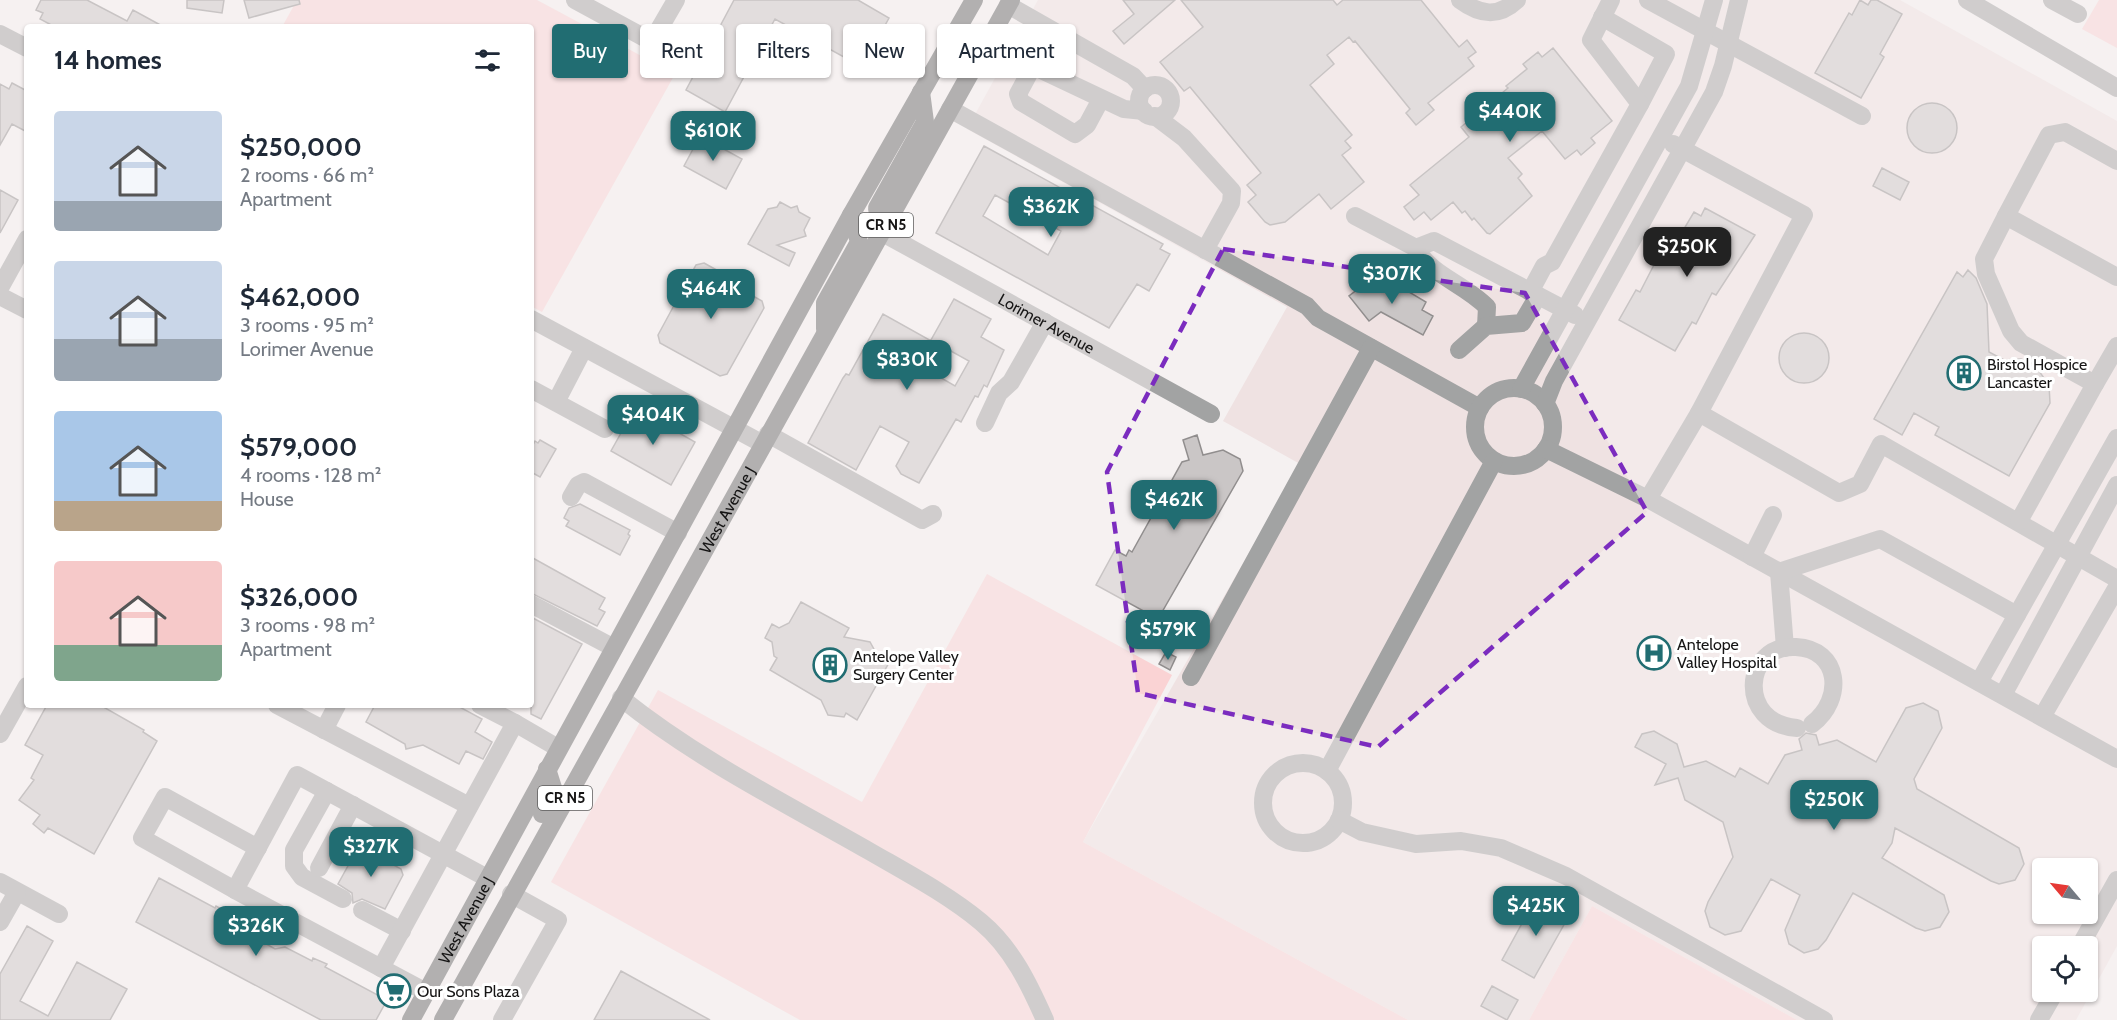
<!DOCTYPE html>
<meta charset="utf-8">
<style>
:root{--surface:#fff;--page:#f6f6f7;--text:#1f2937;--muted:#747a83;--accent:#216d72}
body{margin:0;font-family:Cabin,sans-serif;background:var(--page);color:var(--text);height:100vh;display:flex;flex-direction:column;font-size:22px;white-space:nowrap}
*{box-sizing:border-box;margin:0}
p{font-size:20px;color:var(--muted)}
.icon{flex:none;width:33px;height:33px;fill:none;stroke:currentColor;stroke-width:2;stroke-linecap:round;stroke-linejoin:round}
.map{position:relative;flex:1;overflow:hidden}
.side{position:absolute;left:24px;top:24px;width:510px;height:684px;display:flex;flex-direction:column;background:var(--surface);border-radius:6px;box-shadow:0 2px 4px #0004}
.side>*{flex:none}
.banner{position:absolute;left:552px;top:24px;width:570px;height:54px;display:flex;gap:12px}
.needle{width:39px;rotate:299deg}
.fabs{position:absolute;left:2032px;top:858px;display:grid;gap:12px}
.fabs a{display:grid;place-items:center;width:66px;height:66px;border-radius:6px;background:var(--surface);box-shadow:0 2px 4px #0004;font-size:30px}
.price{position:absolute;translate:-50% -51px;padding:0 14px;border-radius:12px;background:var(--accent);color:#fff;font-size:20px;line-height:39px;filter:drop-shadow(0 2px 3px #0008)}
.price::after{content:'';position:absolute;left:50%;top:36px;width:18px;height:14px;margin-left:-9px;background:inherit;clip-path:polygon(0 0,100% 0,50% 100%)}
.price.active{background:#222;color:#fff}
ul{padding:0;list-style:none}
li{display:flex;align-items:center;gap:18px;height:150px;padding:0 30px}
li span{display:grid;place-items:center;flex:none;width:168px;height:120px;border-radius:6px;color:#555}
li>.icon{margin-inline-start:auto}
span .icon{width:72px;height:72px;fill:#fffc;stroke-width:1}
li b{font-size:26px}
h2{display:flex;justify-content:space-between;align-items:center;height:72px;padding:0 30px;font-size:26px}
.pill{padding:0 21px;border-radius:6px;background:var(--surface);box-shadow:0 2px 4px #0004;font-size:21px;line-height:54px}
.pill.active{background:var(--accent);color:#fff}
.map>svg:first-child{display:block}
.built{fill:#efe2e2;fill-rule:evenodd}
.green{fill:#fad3d4}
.building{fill:#cac6c6;stroke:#918e8e;stroke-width:1.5;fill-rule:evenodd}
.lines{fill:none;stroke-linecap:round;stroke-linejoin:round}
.minor{stroke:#a2a3a3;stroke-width:18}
.major{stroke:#606363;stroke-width:18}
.marked{fill:none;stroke:#7b2cbf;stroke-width:4.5;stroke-dasharray:12 8;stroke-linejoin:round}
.labels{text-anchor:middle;stroke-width:6;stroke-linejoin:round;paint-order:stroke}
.shield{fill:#fff;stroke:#5c5b5b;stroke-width:1.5}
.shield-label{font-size:15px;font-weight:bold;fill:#161515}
.street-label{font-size:16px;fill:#161515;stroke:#fff}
.poi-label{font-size:16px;fill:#161515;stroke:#fff;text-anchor:start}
</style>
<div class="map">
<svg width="2117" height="1020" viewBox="0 0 2117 1020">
<rect width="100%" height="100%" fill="#f5f1f1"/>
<path class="built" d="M1038,0H1900L2117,121V946L2076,1020H1797L1592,906L1529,1020H1408L1083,842L1300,464L1223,421L1287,307L967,129ZM2043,868H2088V914H2043ZM2043,946H2088V992H2043Z"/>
<path class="green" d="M297,0H537L675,74L542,312L531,306V27H282Z
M2099,0H2117V48L2082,29Z
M987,574L1172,675L1083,842L1408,1020H800L551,882L658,690L862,802Z
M1592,906L1797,1020H1529Z"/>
<path class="building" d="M41,0H87L127,21L133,10L164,27H55L40,19L43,13L36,10Z
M187,0H224L222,13L187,8Z
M244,0H299L300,4L249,18Z
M734,0H858L889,18L862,67L775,19L725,112L686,90Z
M1123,0H1175L1124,44L1113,31L1134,14Z
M1181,0H1333L1337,5L1343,0H1421L1459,47L1467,40L1476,52L1468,58L1474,66L1428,103L1434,110L1416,125L1406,113L1410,109L1355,41L1353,42L1349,37L1327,55L1334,64L1310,85L1352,135L1345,141L1351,148L1342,155L1364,182L1331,209L1319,194L1285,222L1270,225L1265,222L1248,202L1256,195L1247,185L1261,173L1190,87L1184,91L1160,62L1203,27Z
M1860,0L1868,5L1871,0H1877L1902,14L1880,54L1884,57L1861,98L1815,73L1849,13L1852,15Z
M1553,48L1612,121L1591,138L1595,143L1581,155L1577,150L1565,159L1542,131L1508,158L1522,174L1518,178L1532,196L1490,234L1487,233L1474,218L1472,220L1465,211L1462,213L1453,202L1431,220L1424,212L1414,220L1404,207L1419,195L1410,185L1469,137L1461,127L1508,88L1506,86L1527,69L1523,64L1538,52L1542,57Z
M12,83L27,91V132L12,124L0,145V84L9,89Z
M1907 128a25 25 0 1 1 50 0a25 25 0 1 1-50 0Z
M700,136L742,159L726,189L684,166Z
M984,146L1163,244L1160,249L1170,254L1149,291L1137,284L1109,328L936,233ZM995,195L1061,231L1048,255L983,216Z
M1882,168L1909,182L1900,200L1873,186Z
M0,190L18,200L0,233Z
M780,202L791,208L797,206L799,212L810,218L804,230L806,236L777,245L795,253L789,266L748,244L768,209L777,207Z
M1705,208L1755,235L1716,295L1712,293L1696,324L1692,322L1675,351L1619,320L1636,290L1640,292L1656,261L1660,263L1677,232L1681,234L1694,212L1701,216Z
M704,263L742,284L744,291L762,301L764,308L727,374L720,376L660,343L658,335L696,265Z
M1968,270L1976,278L1987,304L1989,352L2004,360L2021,359L2034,364L2049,385L2050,403L2009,476L1935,435L1939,427L1914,413L1902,435L1874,419L1957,272L1963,277Z
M1371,279L1381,292L1389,280L1426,302L1422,310L1433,316L1423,335L1381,312L1369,321L1349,296Z
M954,299L991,319L981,337L1004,350L987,387L984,385L978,397L975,396L961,422L956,419L919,483L901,474L896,466L909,442L880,426L856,470L808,443L843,378L846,374L849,375L883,314L935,343L922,367L955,386L969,361L931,340Z
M1779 358a25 25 0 1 1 50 0a25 25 0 1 1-50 0Z
M635,408L695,442L671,485L611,451Z
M1197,435L1203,455L1223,450L1240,459L1243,471L1158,619L1096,585L1115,550L1126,556L1129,550L1132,552L1182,462L1189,460L1183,440Z
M540,440L556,449L540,477L531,472V449L535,441L538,443Z
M580,504L630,530L628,534L630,536L620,555L566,526L569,521L564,518L569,508Z
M531,557L605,598L599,609L605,612L597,626L531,593Z
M801,602L849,628L844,637L870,642L875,651L891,659L857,720L846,713L844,717L828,715L821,700L770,670L777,658L774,656L772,642L765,638L772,624L779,628L789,623Z
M531,617L582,644L541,719L531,714Z
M1166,652L1176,657L1170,670L1159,664Z
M1923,703L1938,711L1942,728L1914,779L1917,789L2019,848L2024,864L2015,880L1999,884L1991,881L1895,828L1892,843L1882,858L1944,895L1949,912L1940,927L1925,931L1916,928L1853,893L1826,940L1818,949L1804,953L1789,944L1785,930L1800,895L1771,879L1741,931L1725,935L1710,927L1705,911L1708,902L1733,857L1723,822L1685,800L1678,778L1655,785L1666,764L1635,747L1642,734L1654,731L1677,744L1684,767L1706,761L1735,777L1740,768L1768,784L1785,755L1802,750L1799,739L1806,733L1816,735L1819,745L1837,740L1876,762L1906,708Z
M47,705H100L144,730L143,732L157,741L94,854L48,828L44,833L33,824L40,815L19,800L34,780L31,778L43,755L25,745Z
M375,705H456L482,719L475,732L492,742L483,759L466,751L459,764L423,745L406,749L405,744L366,722Z
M359,846L401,869L403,875L385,909L362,899L353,903L352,893L338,884Z
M159,878L215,908L216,906L229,913L228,915L248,926L252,936L275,949L285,947L312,961L313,958L327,964L325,967L387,1000L376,1020H321L136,922Z
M1537,896L1570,914L1534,978L1502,960Z
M27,926L53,941L20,1001L48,1016L77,962L127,989L110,1020H0V974Z
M621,971L710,1020H594Z
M1492,986L1518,1000L1507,1020L1481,1006Z"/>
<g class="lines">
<g class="minor">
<path d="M575,0L645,38L658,31L676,0"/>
<path d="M1460,0C1480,15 1498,18 1517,0"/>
<path d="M1648,0L1862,116"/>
<path d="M1967,0L2117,88"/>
<path d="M2052,0L2078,14"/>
<path d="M1008,5L1133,76L1145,89"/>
<path d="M1602,17L1666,54L1640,104"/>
<path d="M0,34L27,48"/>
<circle cx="1155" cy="101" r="16"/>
<path d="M1101,99L1087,125L1075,134L1021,102L1018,94L1033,66L1124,109L1144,111"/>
<path d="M950,109L1307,306L1318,318L1480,408"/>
<path d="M1155,116L1184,138L1232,191L1231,203L1205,250"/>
<path d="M1673,144L1804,215L1699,413"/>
<path d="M1355,216L1416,248L1434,241L1575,315"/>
<path d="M2006,216L2049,135L2065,132L2117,161"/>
<path id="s1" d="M881,232L1211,414"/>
<path d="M1416,248C1430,275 1465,284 1487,307L1486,326"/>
<path d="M0,288L27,239"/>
<path d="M1530,292L1544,266L1552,262L1640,104L1591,40L1611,0"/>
<path d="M0,296L27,310"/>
<path d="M531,319L763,444"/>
<path d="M1459,350L1486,326L1522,323L1538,296"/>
<path d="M2095,384L2117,346"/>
<circle cx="1514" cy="427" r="39"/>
<path d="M531,389L605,429"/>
<path d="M1521,389L1689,86L1714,0"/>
<path d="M556,402L584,348"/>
<path d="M1545,404L1554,381L1714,92L1723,66L1739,0"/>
<path d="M985,423L999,393L1011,382L1045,322"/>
<path d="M768,434L922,520L933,514"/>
<path d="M1546,449L1648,499L2117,759"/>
<path d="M571,497L578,485L584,482L678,533"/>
<path d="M1648,499L1699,413L1839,493L1860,484L1881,444L2117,579"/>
<path d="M2019,521L2095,384L2021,343L2011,331L1986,274L1984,259L2006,216L2117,277"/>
<path d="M1752,557L1773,515"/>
<path d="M531,604L614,648"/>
<path d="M1785,648L1779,572L1880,539L2017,615"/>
<path d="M1191,677L1371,348"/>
<path d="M1979,682L2117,438"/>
<path d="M2003,695L2117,485"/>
<path d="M621,698C697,759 785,803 869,851C907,873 947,894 981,922C1012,948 1029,984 1045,1020"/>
<path d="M277,705L469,806"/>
<path d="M2042,717L2117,587"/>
<path d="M515,723L558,748"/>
<path d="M1797,728C1737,724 1742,644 1796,647C1840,649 1845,699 1812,724"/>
<path d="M324,730L337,705"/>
<path d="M0,734L27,686"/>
<circle cx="1303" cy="803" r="40"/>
<path d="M1327,771L1494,461"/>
<path d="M327,791L294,850V866L302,877L343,899"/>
<path d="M1339,820L1362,832L1416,844L1461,841L1501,848L1566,876L1824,1020"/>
<path d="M319,868L353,805"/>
<path d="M0,882L59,914"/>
<path d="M235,890L142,838L165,797L258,848"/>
<path d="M362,910L402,931"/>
<path d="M0,922L17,892"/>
<path d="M2080,946L2117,880"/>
<path d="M381,968L515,723L480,705"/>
<path d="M426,992L235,890L297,775L487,878"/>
<path d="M502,1020L558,920L511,894"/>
<path d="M2039,1020L2055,992"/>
</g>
<g class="major">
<path d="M881,232L877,208L925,122L921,92"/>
<path d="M825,329V303L859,242L851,215"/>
<path d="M542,814L554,791L547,769"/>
<path id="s2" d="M411,1020L851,215L974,0"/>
<path id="s3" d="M443,1020L1011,0"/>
</g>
</g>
<path d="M0 0H2117V1020H0ZM1223,249L1525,293L1647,512L1378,747L1138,693L1107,472Z" fill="#f5f1f1" fill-opacity=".55" fill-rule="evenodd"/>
<path class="marked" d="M1223,249L1525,293L1647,512L1378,747L1138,693L1107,472Z"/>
<defs>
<g id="building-ring" transform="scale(1.725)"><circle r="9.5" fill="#fff" stroke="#216d72" stroke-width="1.5"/><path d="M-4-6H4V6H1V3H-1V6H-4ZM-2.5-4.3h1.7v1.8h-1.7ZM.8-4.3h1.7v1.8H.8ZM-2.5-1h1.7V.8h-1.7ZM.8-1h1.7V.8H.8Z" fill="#216d72"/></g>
<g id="hospital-ring" transform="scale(1.725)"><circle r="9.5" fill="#fff" stroke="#216d72" stroke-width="1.5"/><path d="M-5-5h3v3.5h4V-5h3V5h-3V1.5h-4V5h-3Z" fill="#216d72"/></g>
<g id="supermarket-ring" transform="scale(1.725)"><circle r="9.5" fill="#fff" stroke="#216d72" stroke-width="1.5"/><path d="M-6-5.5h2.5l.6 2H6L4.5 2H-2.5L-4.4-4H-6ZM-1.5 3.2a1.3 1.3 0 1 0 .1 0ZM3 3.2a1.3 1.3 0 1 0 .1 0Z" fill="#216d72"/></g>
</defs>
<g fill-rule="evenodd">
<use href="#building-ring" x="1964" y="373"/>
<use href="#hospital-ring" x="1654" y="653"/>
<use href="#building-ring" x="830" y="665"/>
<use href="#supermarket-ring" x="394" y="991"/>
</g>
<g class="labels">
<g class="shield">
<rect x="859" y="213" width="54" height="24" rx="4.5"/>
<rect x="538" y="786" width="54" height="24" rx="4.5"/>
</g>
<g class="shield-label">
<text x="886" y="230">CR N5</text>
<text x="565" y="803">CR N5</text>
</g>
<g class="street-label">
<text dy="6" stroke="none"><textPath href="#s1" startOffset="189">Lorimer Avenue</textPath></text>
<text dy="6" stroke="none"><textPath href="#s3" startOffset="584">West Avenue J</textPath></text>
<text dy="6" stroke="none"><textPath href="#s2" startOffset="114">West Avenue J</textPath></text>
</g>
<g class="poi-label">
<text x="1987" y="370">Birstol Hospice<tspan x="1987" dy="18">Lancaster</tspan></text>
<text x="1677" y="650">Antelope<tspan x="1677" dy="18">Valley Hospital</tspan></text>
<text x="853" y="662">Antelope Valley<tspan x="853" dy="18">Surgery Center</tspan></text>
<text x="417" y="997">Our Sons Plaza</text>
</g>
</g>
</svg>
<div class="fabs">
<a><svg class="needle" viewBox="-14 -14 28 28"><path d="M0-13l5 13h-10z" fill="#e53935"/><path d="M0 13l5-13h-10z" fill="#747a83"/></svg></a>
<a><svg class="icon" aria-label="locate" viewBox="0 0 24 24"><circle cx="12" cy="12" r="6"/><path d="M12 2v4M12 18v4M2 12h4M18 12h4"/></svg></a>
</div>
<b class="price" style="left:1510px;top:143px">$440K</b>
<b class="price" style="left:713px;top:162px">$610K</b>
<b class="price" style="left:1051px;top:238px">$362K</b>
<b class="price active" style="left:1687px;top:278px">$250K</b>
<b class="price" style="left:1392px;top:305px">$307K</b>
<b class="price" style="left:711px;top:320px">$464K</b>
<b class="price" style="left:907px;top:391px">$830K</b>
<b class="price" style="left:653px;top:446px">$404K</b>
<b class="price" style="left:1174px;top:531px">$462K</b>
<b class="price" style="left:1168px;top:661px">$579K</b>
<b class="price" style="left:1834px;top:831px">$250K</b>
<b class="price" style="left:371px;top:878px">$327K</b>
<b class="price" style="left:1536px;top:937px">$425K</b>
<b class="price" style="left:256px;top:957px">$326K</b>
<div class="banner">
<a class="pill active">Buy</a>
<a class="pill">Rent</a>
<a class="pill">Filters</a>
<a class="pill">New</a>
<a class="pill">Apartment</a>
</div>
<section class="side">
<h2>14 homes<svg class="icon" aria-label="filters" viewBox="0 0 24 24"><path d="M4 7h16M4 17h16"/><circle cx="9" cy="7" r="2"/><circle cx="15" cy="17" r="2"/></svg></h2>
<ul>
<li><span style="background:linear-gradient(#c9d6e8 75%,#9aa5b1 0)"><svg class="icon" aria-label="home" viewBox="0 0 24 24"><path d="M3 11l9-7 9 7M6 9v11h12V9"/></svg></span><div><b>$250,000</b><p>2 rooms · 66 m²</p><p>Apartment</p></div></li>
<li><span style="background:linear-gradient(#c9d6e8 65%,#9aa5b1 0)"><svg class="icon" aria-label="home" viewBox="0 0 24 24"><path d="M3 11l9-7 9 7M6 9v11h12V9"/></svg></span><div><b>$462,000</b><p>3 rooms · 95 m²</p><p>Lorimer Avenue</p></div></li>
<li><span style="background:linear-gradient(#a9c7e8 75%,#b9a48a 0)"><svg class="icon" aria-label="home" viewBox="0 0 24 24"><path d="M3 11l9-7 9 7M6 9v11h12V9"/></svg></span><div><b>$579,000</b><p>4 rooms · 128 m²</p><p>House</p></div></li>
<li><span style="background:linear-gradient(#f6c9c9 70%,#7fa58c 0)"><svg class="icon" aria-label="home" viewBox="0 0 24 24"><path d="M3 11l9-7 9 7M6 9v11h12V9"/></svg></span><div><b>$326,000</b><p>3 rooms · 98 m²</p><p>Apartment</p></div></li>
</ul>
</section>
</div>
